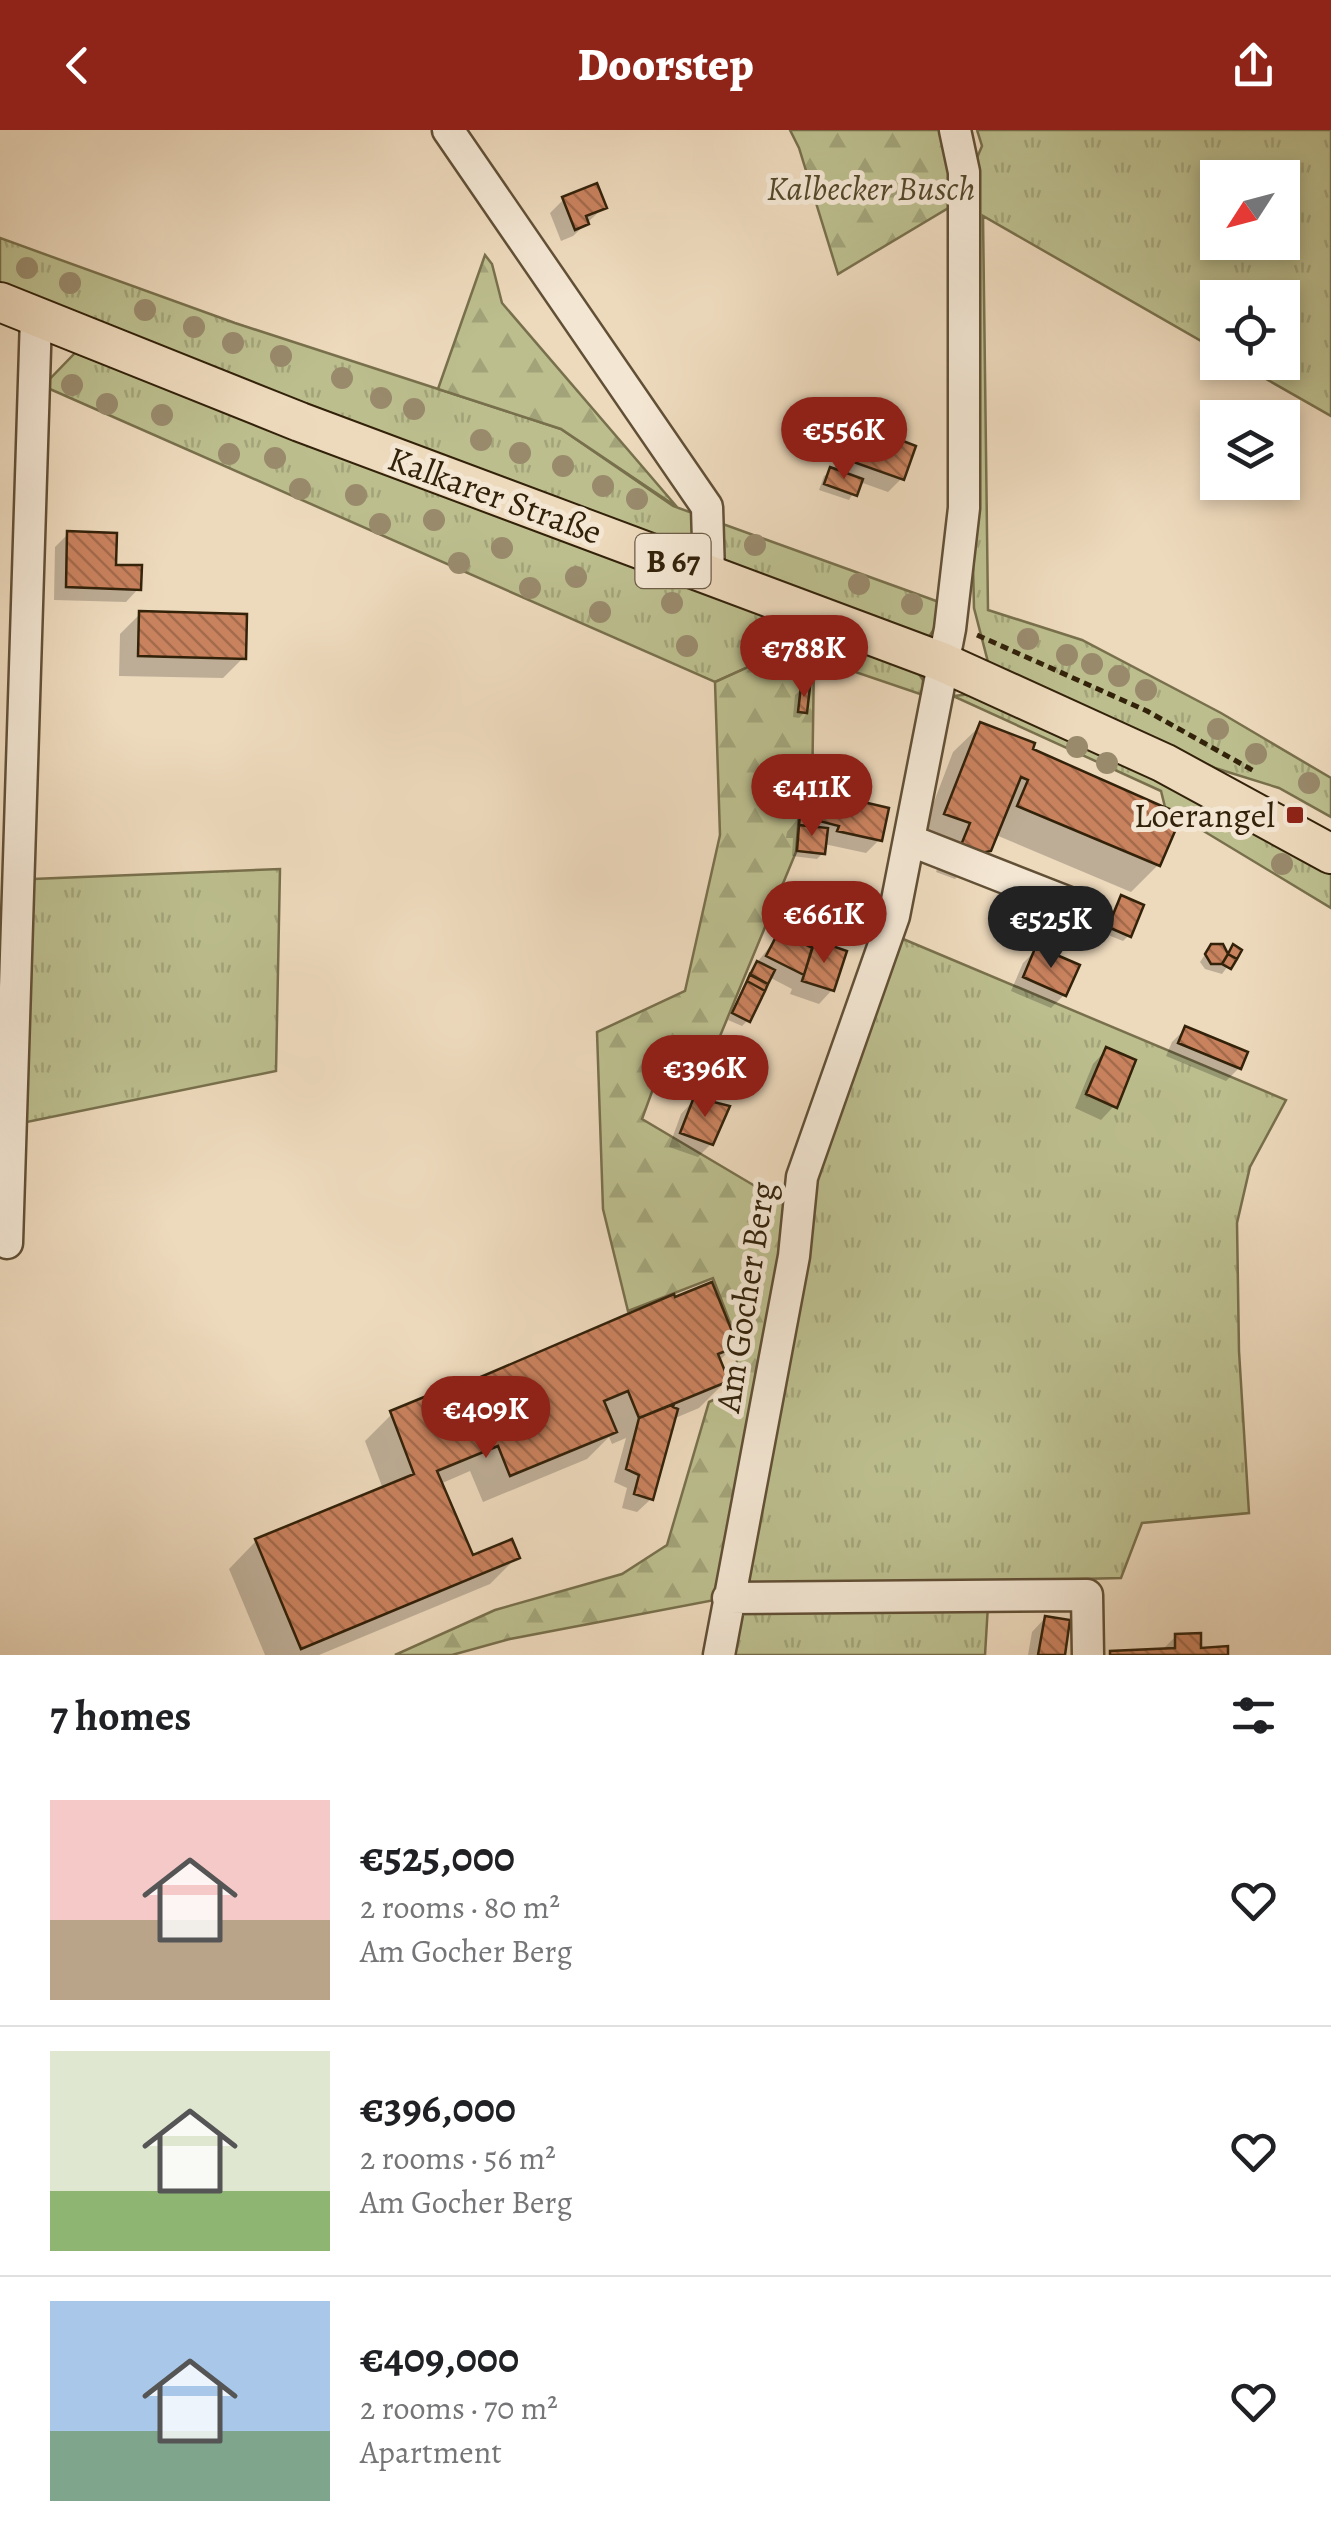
<!DOCTYPE html>
<meta charset="utf-8">
<style>
:root{--surface:#fff;--page:#f6f6f6;--text:#202124;--muted:#757577;--line:#e0e0e0;--accent:#8f2418}
body{margin:0;font-family:Alegreya,serif;background:var(--page);color:var(--text);height:100vh;display:flex;flex-direction:column;font-size:38px;white-space:nowrap}
*{box-sizing:border-box;margin:0}
p{font-size:32px;color:var(--muted)}
.icon{flex:none;width:55px;height:55px;fill:none;stroke:currentColor;stroke-width:2;stroke-linecap:round;stroke-linejoin:round}
.map{position:relative;height:1525px;overflow:hidden}
.side{display:flex;flex-direction:column;background:var(--surface);flex:1}
.side>*{flex:none}
.needle{width:65px;rotate:234deg}
.tools{position:absolute;left:1200px;top:30px;display:grid;gap:20px}
.tools a{display:grid;place-items:center;width:100px;height:100px;border-radius:0px;background:var(--surface);box-shadow:0 5px 15px #0003;font-size:50px}
.price{position:absolute;translate:-50% -85px;padding:0 22px;border-radius:35px;background:var(--accent);color:#fff;font-size:32px;line-height:65px;filter:drop-shadow(0 2px 5px #0008)}
.price::after{content:'';position:absolute;left:50%;top:60px;width:30px;height:22px;margin-left:-15px;background:inherit;clip-path:polygon(0 0,100% 0,50% 100%)}
.price.current{background:#222;color:#fff}
ul{padding:0;list-style:none}
li{display:flex;align-items:center;gap:30px;height:250px;padding:0 50px}
li+li{border-top:2px solid var(--line)}
li span{display:grid;place-items:center;flex:none;width:280px;height:200px;border-radius:0px;color:#555}
li>.icon{margin-inline-start:auto}
span .icon{width:120px;height:120px;fill:#fffc;stroke-width:1}
li b{font-size:42px}
h2{display:flex;justify-content:space-between;align-items:center;height:120px;padding:0 50px;font-size:42px}
header{display:flex;justify-content:space-between;align-items:center;height:130px;padding:0 50px;background:var(--accent);color:#fff;font-size:45px;font-weight:800}
.map>svg:first-child{display:block}
.grass{fill:url(#grass-tufts);stroke:#78704c;stroke-width:2.5;fill-rule:evenodd}
.forest{fill:url(#forest-firs);stroke:#78704c;stroke-width:2.5}
.shadow{fill:#0003}
.building{fill:url(#building-back-hatch);stroke:#33220a;stroke-width:2.5}
.lines{fill:none;stroke-linecap:round;stroke-linejoin:round}
.minor-casing{stroke:#625036;stroke-width:35}
.major-casing{stroke:#33220a;stroke-width:42}
.path{stroke:#33220a;stroke-width:5;stroke-dasharray:8 5;stroke-linecap:butt}
.minor{stroke:#f3e6d3;stroke-width:30}
.major{stroke:#edd9bc;stroke-width:38}
.tree{fill:#998a6c}
.poi-dot{fill:#8f2418;stroke:#f3e6d3;stroke-width:4}
.labels{text-anchor:middle;stroke-width:10;stroke-linejoin:round;paint-order:stroke}
.shield{fill:#f3e6d3;stroke:#6d5d46;stroke-width:2.5}
.shield-label{font-size:32px;font-weight:bold;fill:#33220a}
.park-label{font-size:35px;font-style:italic;fill:#55492b;stroke:#f3e6d3}
.street-label{font-size:35px;fill:#33220a;stroke:#f3e6d3}
.poi-label{font-size:35px;fill:#33220a;stroke:#f3e6d3;text-anchor:end}
</style>
<header><svg class="icon" aria-label="back" viewBox="0 0 24 24"><path d="M15 5l-7 7 7 7"/></svg>Doorstep<svg class="icon" aria-label="share" viewBox="0 0 24 24"><path d="M12 15V3M7 8l5-5 5 5M5 13v7h14v-7"/></svg></header>
<div class="map">
<svg width="1331" height="1525" viewBox="0 0 1331 1525">
<defs>
<pattern id="grass-tufts" width="24" height="20" patternUnits="userSpaceOnUse" patternTransform="scale(2.5)"><rect width="24" height="20" fill="#bcbe8e"/><path d="M3 7l-1-3M5 7V3M7 7l1-3M15 17l-1-3M17 17v-4M19 17l1-3" fill="none" stroke="#a2a379"/></pattern>
<pattern id="forest-firs" width="22" height="20" patternUnits="userSpaceOnUse" patternTransform="scale(2.5)"><rect width="22" height="20" fill="#bcbe8e"/><path d="M5 1l3.5 6h-7zM16 11l3.5 6h-7z" fill="#a2a379"/></pattern>
<pattern id="building-back-hatch" width="6" height="6" patternUnits="userSpaceOnUse" patternTransform="scale(2.5)"><rect width="6" height="6" fill="#c9825e"/><path d="M-1 5l2 2M0 0l6 6M5-1l2 2" fill="none" stroke="#a46a4c"/></pattern>
</defs>
<rect width="100%" height="100%" fill="#edd9bc"/>
<filter id="stains"><feTurbulence type="fractalNoise" baseFrequency=".002" numOctaves="4"/><feColorMatrix values="0 0 0 0 .2 0 0 0 0 .09 0 0 0 0 .02 0 0 0 .5 -.17"/></filter>
<radialGradient id="worn" r=".72"><stop offset=".6" stop-color="#630" stop-opacity="0"/><stop offset="1" stop-color="#630" stop-opacity=".3"/></radialGradient>
<path class="grass" d="M977,0H1331V286L1238,233L1282,232V168H1218L1217,220L983,86L988,480L1082,510L1221,583L1331,648V687L1279,658L1215,638L988,532L974,478L968,219L971,42L982,16ZM1218,48H1282V112H1218Z
M0,108L235,193L561,299L673,376L950,476L928,508L278,263L0,154Z
M75,223L916,540L923,550V565L788,519L715,552L43,256Z
M972,564L1161,649L1310,729L1331,744V778L1182,688L1183,684L1165,677L1161,661L953,566Z
M280,739L276,941L22,993L33,749Z
M896,806L1286,970L1250,1037L1237,1093L1239,1221L1249,1383L1142,1393L1121,1448L738,1457L813,1045Z
M988,1475L985,1525H725L734,1477Z"/>
<path class="forest" d="M790,0H943L948,20L950,77L838,144L799,18Z
M485,125L492,134L502,173L677,377L561,299L438,259Z
M788,519L814,529L812,667L808,686L799,685L796,722L706,940L665,926L642,989L787,1075L785,1122L720,1469L510,1509L452,1525H395L495,1480L622,1444L667,1415L709,1272L733,1261L739,1216L713,1148L628,1181L603,1079L597,902L685,861L720,705L715,552Z"/>
<path class="shadow" d="M563,70L604,77L573,106L561,111L550,83Z
M858,296L902,348L888,362L860,352L849,370L819,360L824,346L833,341L844,310Z
M68,404L114,437L139,458L126,472L54,470L55,417Z
M140,484L243,528L223,548L119,546L120,504Z
M802,559L805,582L799,588L793,587L795,565Z
M981,595L1030,620L1158,735L1131,762L996,705L991,715L955,749L936,742L944,720L919,711L953,622Z
M813,670L851,678L856,673L879,710L866,723L824,714L823,723L817,729L792,726L793,708H786L787,702Z
M1122,768L1129,805L1123,811L1103,803L1116,774Z
M780,804L809,820L816,813L832,860L819,874L790,864L792,859L769,847L748,890L742,896L728,890L751,840Z
M1234,818L1239,821L1222,844L1205,839L1200,832L1206,823L1226,825Z
M1037,819L1064,865L1051,878L1011,861L1023,833Z
M1185,899L1239,938L1226,951L1166,926L1172,912Z
M1106,920L1114,976L1101,990L1075,978L1093,934Z
M666,930L682,960L676,966L652,957L660,936Z
M694,970L711,1014L698,1027L669,1017L681,984Z
M735,1215L718,1232L726,1251L699,1278L673,1289L651,1369L637,1382L622,1378L627,1358L614,1352L626,1308L612,1314L609,1307L587,1329L483,1372L470,1341L440,1354L472,1428L517,1427L490,1454L319,1525H265L229,1439L256,1411L383,1359L365,1311L392,1284Z
M1045,1488L1062,1525H1028L1032,1502Z
M1176,1506L1199,1520L1225,1525H1109L1161,1521Z"/>
<path class="building" d="M597,53L607,78L586,86L589,94L575,100L562,67Z
M857,293L916,316L904,350L845,329Z
M830,337L863,349L857,366L824,354Z
M67,401L117,403L116,435H142L141,460L66,457Z
M139,481L247,484L246,529L138,526Z
M801,556L810,557L807,583L798,582Z
M980,592L1035,613L1033,619L1182,685L1160,736L1017,676L1028,650L1021,647L991,721L981,723L961,715L970,693L944,684Z
M812,667L854,677L855,670L889,678L882,711L837,701L839,696L808,688L807,696L799,695L800,686H808Z
M799,695L828,698L825,724L797,721Z
M1121,765L1144,775L1131,807L1108,797Z
M779,801L812,818L804,845L766,826Z
M815,810L847,821L834,861L802,851Z
M1211,814H1223L1228,824L1222,834H1211L1205,824Z
M1233,814L1242,820L1237,829L1228,824Z
M1036,816L1080,835L1066,866L1023,847Z
M1228,824L1237,829L1231,839L1222,834Z
M757,831L775,840L768,854L750,845Z
M750,844L768,854L765,861L747,851Z
M747,851L765,861L750,892L732,883Z
M1185,896L1248,922L1241,939L1178,913Z
M1106,917L1136,930L1117,978L1086,964Z
M665,927L693,937L685,962L656,951Z
M694,967L730,976L713,1015L680,1003Z
M712,1152L738,1216L718,1224L729,1251L639,1288L628,1261L604,1271L617,1302L510,1346L498,1316L437,1341L473,1425L512,1409L520,1428L301,1519L255,1409L414,1344L390,1281L468,1249L469,1252L674,1164L675,1167Z
M674,1274L673,1277L678,1279L653,1370L634,1364L639,1345L626,1339L639,1288Z
M1045,1486L1070,1490L1065,1525H1038Z
M1201,1503V1518L1228,1516V1525H1110V1521L1175,1518V1504Z"/>
<g class="lines">
<g class="minor-casing">
<path id="minor" d="M448,0L707,377L709,445
M909,710L1077,776
M7,1113L36,187
M728,1468L1087,1465L1088,1525
M719,1525L794,1126L802,1047L894,786L950,499L964,378V42L955,0"/>
</g>
<g class="major-casing">
<path id="major" d="M0,172L300,292L942,532L1164,633L1331,724"/>
</g>
<path class="path" d="M977,505L1147,581L1254,641"/>
<use href="#minor" class="minor"/>
<use href="#major" class="major"/>
</g>
<g class="tree">
<circle cx="27" cy="138" r="11"/>
<circle cx="70" cy="153" r="11"/>
<circle cx="145" cy="180" r="11"/>
<circle cx="194" cy="197" r="11"/>
<circle cx="233" cy="213" r="11"/>
<circle cx="281" cy="226" r="11"/>
<circle cx="342" cy="248" r="11"/>
<circle cx="72" cy="255" r="11"/>
<circle cx="381" cy="268" r="11"/>
<circle cx="107" cy="274" r="11"/>
<circle cx="414" cy="279" r="11"/>
<circle cx="162" cy="285" r="11"/>
<circle cx="481" cy="310" r="11"/>
<circle cx="520" cy="323" r="11"/>
<circle cx="229" cy="324" r="11"/>
<circle cx="275" cy="328" r="11"/>
<circle cx="563" cy="336" r="11"/>
<circle cx="603" cy="356" r="11"/>
<circle cx="300" cy="359" r="11"/>
<circle cx="356" cy="365" r="11"/>
<circle cx="637" cy="369" r="11"/>
<circle cx="434" cy="390" r="11"/>
<circle cx="380" cy="394" r="11"/>
<circle cx="755" cy="415" r="11"/>
<circle cx="502" cy="418" r="11"/>
<circle cx="459" cy="433" r="11"/>
<circle cx="576" cy="447" r="11"/>
<circle cx="859" cy="454" r="11"/>
<circle cx="530" cy="458" r="11"/>
<circle cx="672" cy="473" r="11"/>
<circle cx="912" cy="474" r="11"/>
<circle cx="600" cy="482" r="11"/>
<circle cx="776" cy="507" r="11"/>
<circle cx="1028" cy="509" r="11"/>
<circle cx="687" cy="516" r="11"/>
<circle cx="1067" cy="525" r="11"/>
<circle cx="1092" cy="534" r="11"/>
<circle cx="1119" cy="546" r="11"/>
<circle cx="1146" cy="560" r="11"/>
<circle cx="1218" cy="599" r="11"/>
<circle cx="1077" cy="617" r="11"/>
<circle cx="1256" cy="624" r="11"/>
<circle cx="1107" cy="633" r="11"/>
<circle cx="1309" cy="653" r="11"/>
<circle cx="1205" cy="687" r="11"/>
<circle cx="1282" cy="734" r="11"/>
</g>
<rect class="poi-dot" x="1285" y="675" width="20" height="20" rx="5"/>
<g class="labels">
<rect class="shield" x="635.5" y="404" width="75" height="54" rx="8"/>
<g class="shield-label">
<text x="673" y="442">B 67</text>
</g>
<g class="park-label">
<text x="871" y="70">Kalbecker Busch</text>
</g>
<g class="street-label">
<text transform="translate(495 365) rotate(20)" y="12">Kalkarer Straße</text>
<text transform="translate(745 1167) rotate(-81)" y="12">Am Gocher Berg</text>
</g>
<g class="poi-label">
<text x="1275" y="697">Loerangel</text>
</g>
</g>
<rect width="100%" height="100%" filter="url(#stains)"/>
<rect width="100%" height="100%" fill="url(#worn)"/>
</svg>
<div class="tools">
<a><svg class="needle" viewBox="-14 -14 28 28"><path d="M0-13l5 13h-10z" fill="#e53935"/><path d="M0 13l5-13h-10z" fill="#757577"/></svg></a>
<a><svg class="icon" aria-label="locate" viewBox="0 0 24 24"><circle cx="12" cy="12" r="6"/><path d="M12 2v4M12 18v4M2 12h4M18 12h4"/></svg></a>
<a><svg class="icon" aria-label="layers" viewBox="0 0 24 24"><path d="M12 4l9 5-9 5-9-5zM3 14l9 5 9-5"/></svg></a>
</div>
<b class="price" style="left:844px;top:352px">€556K</b>
<b class="price" style="left:804px;top:570px">€788K</b>
<b class="price" style="left:812px;top:709px">€411K</b>
<b class="price" style="left:824px;top:836px">€661K</b>
<b class="price current" style="left:1051px;top:841px">€525K</b>
<b class="price" style="left:705px;top:990px">€396K</b>
<b class="price" style="left:486px;top:1331px">€409K</b>
</div>
<section class="side">
<h2>7 homes<svg class="icon" aria-label="filters" viewBox="0 0 24 24"><path d="M4 7h16M4 17h16"/><circle cx="9" cy="7" r="2"/><circle cx="15" cy="17" r="2"/></svg></h2>
<ul>
<li><span style="background:linear-gradient(#f6c9c9 60%,#b9a48a 0)"><svg class="icon" aria-label="home" viewBox="0 0 24 24"><path d="M3 11l9-7 9 7M6 9v11h12V9"/></svg></span><div><b>€525,000</b><p>2 rooms · 80 m²</p><p>Am Gocher Berg</p></div><svg class="icon" aria-label="heart" viewBox="0 0 24 24"><path d="M12 20l-8-8c-3-5 5-10 8-4 3-6 11-1 8 4z"/></svg></li>
<li><span style="background:linear-gradient(#dfe7d0 70%,#8fb573 0)"><svg class="icon" aria-label="home" viewBox="0 0 24 24"><path d="M3 11l9-7 9 7M6 9v11h12V9"/></svg></span><div><b>€396,000</b><p>2 rooms · 56 m²</p><p>Am Gocher Berg</p></div><svg class="icon" aria-label="heart" viewBox="0 0 24 24"><path d="M12 20l-8-8c-3-5 5-10 8-4 3-6 11-1 8 4z"/></svg></li>
<li><span style="background:linear-gradient(#a9c7e8 65%,#7fa58c 0)"><svg class="icon" aria-label="home" viewBox="0 0 24 24"><path d="M3 11l9-7 9 7M6 9v11h12V9"/></svg></span><div><b>€409,000</b><p>2 rooms · 70 m²</p><p>Apartment</p></div><svg class="icon" aria-label="heart" viewBox="0 0 24 24"><path d="M12 20l-8-8c-3-5 5-10 8-4 3-6 11-1 8 4z"/></svg></li>
</ul>
</section>
